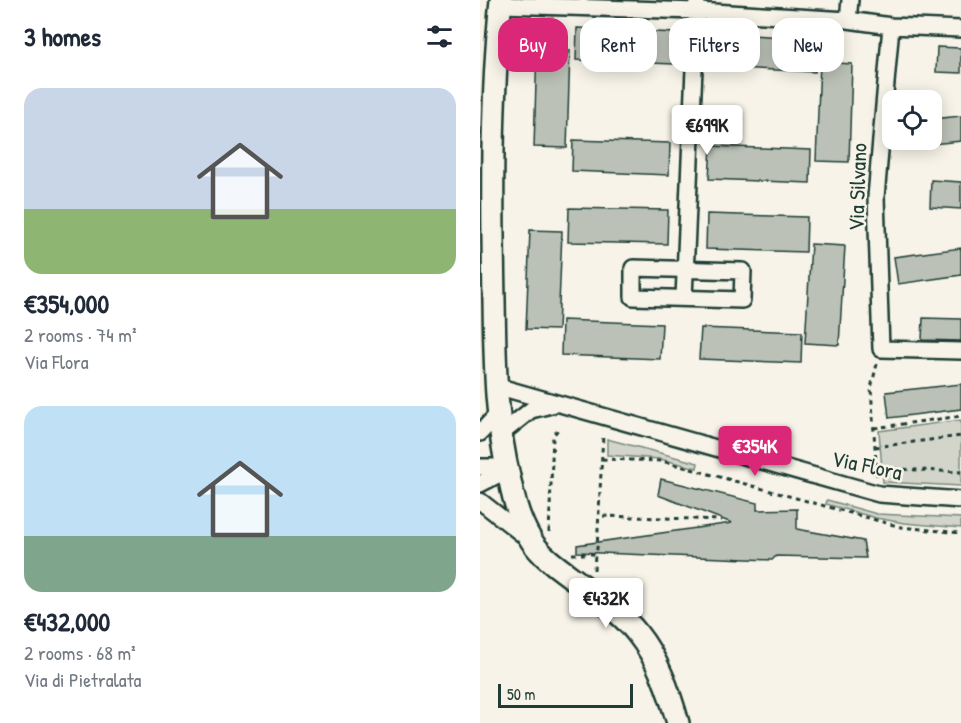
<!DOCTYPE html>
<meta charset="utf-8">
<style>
:root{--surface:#fff;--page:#f2f2f3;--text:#1f2937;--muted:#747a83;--accent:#db2777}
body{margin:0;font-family:"Patrick Hand",sans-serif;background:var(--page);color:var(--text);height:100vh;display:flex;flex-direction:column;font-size:22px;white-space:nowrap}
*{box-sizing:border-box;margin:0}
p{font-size:20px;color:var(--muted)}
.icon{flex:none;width:33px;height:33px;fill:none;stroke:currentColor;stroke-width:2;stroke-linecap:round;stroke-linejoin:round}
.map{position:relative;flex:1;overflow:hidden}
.drawer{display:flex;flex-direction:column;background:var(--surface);width:480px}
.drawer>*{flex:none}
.hud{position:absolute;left:18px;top:18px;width:372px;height:54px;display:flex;gap:12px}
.tools{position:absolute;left:402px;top:90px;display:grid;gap:12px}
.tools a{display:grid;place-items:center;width:60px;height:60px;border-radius:12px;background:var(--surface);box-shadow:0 3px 15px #0003;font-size:30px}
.scale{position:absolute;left:18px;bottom:15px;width:135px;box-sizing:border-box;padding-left:6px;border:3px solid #1f3d34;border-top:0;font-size:16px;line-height:21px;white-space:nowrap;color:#1f3d34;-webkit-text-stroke:4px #f7f3e8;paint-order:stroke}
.price{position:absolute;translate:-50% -51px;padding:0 14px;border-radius:6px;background:#fff;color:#222;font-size:20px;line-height:39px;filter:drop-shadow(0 2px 3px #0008)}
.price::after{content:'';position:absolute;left:50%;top:36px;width:18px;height:14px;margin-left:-9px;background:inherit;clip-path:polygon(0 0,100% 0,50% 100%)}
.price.on{background:var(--accent);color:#fff}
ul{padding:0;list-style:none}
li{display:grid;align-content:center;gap:12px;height:318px;padding:0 24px}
li span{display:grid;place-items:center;height:186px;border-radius:18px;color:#555}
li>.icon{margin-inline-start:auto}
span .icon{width:108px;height:108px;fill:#fffc;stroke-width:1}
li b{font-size:26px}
h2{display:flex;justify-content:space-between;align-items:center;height:72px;padding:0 24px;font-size:26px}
.tag{padding:0 21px;border-radius:18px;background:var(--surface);box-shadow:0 3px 15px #0003;font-size:21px;line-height:54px}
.tag.on{background:var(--accent);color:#fff}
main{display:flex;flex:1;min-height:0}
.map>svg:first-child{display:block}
.green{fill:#d3d5ca;stroke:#79897f;stroke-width:1.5}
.building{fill:#bbc1b6;stroke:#1f3d34;stroke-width:1.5}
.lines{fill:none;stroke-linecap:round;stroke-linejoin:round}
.street-casing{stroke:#1f3d34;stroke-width:20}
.secondary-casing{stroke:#1f3d34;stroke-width:26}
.path{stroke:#1f3d34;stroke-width:3;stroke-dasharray:4.5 4.5;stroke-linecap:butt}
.street{stroke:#f7f3e8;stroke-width:15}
.secondary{stroke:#f7f3e8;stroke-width:21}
.labels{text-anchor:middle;stroke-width:5;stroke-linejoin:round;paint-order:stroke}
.street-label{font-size:22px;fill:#1f3d34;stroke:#f7f3e8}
</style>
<main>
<section class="drawer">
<h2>3 homes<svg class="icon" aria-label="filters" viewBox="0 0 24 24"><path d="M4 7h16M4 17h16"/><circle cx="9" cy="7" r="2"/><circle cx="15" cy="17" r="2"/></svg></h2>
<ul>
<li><span style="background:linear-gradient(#c9d6e8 65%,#8fb573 0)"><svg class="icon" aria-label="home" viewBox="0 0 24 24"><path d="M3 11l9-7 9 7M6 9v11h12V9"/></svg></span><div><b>€354,000</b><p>2 rooms · 74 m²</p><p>Via Flora</p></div></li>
<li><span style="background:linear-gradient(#bfe0f5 70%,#7fa58c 0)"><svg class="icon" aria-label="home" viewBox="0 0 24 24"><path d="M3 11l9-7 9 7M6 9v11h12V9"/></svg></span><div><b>€432,000</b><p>2 rooms · 68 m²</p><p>Via di Pietralata</p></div></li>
</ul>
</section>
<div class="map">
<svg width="481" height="723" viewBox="0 0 481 723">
<rect width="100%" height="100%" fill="#f7f3e8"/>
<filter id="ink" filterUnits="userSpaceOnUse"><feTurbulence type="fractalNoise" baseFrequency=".0167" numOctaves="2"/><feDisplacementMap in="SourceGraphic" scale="12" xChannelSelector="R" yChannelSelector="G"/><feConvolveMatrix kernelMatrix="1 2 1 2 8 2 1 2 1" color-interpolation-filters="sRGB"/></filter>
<g filter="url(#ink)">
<path class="green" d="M481,420V486L403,482L399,431Z
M127,439L218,463L217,468L180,459L127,455Z
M347,500L397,514L481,518V528L424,523L396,518L346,504Z"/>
<path class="building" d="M97,28L195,33L194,64L96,60Z
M237,33L336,39L335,72L235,67Z
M457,47L481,48V73L456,72Z
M57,49L90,50L87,148L54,147Z
M340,62L372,64L369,162L336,161Z
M481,116V141L452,144V119Z
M93,140L190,143L189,175L92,171Z
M231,146L331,150L330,183L229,179Z
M451,180L481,182V209L450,207Z
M89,208L188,210L187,244L88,242Z
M227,214L327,217L326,252L226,249Z
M50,230L82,231L78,330L46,329Z
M331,244L365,246L359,345L325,343Z
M481,248V275L418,284L414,257Z
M443,318L481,319V341L442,340Z
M82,320L182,324L180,359L81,355Z
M221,328L322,332L321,363L219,359Z
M481,384V409L409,418L406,392Z
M181,479L277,503V510L317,509V529L383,541L386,558L296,556L292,560L97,552V545L252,523L178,495Z"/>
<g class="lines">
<g class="street-casing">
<path id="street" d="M20,5L217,11L368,20L411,26L481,29
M368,20L370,0
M411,26L396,197L401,349L481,351
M153,268L263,271L262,300L153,297Z
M204,298L217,0
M16,386L399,494L481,500
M0,433L18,414
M21,434L51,410L75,404
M0,467H16L27,470
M0,484L27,470
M0,501L47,538"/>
</g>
<g class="secondary-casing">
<path id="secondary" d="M21,0C11,99 12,200 14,300C15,361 15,421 30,481C34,501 40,522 51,540C62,558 85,572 102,585C121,600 142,614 157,633C178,659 189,691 198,723"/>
</g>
<path class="path" d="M397,364L391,388L397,477
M394,428L481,416
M395,447L481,436
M122,459L182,461L421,527L481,533
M397,468L481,472
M123,516L242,520
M69,532L73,436L79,428
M92,554H115L117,549L123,434
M114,570L115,554"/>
<use href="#street" class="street"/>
<use href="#secondary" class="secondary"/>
</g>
</g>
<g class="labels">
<g class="street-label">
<text transform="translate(377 187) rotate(-88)" y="8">Via Silvano</text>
<text transform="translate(387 465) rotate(12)" y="8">Via Flora</text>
</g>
</g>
</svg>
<div class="tools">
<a><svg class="icon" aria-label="locate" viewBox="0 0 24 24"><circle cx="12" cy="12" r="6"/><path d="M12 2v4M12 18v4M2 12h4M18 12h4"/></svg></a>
</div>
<div class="scale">50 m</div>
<b class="price" style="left:227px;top:156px">€699K</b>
<b class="price on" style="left:275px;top:477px">€354K</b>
<b class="price" style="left:126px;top:629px">€432K</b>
<div class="hud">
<a class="tag on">Buy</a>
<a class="tag">Rent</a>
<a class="tag">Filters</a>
<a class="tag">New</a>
</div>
</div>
</main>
